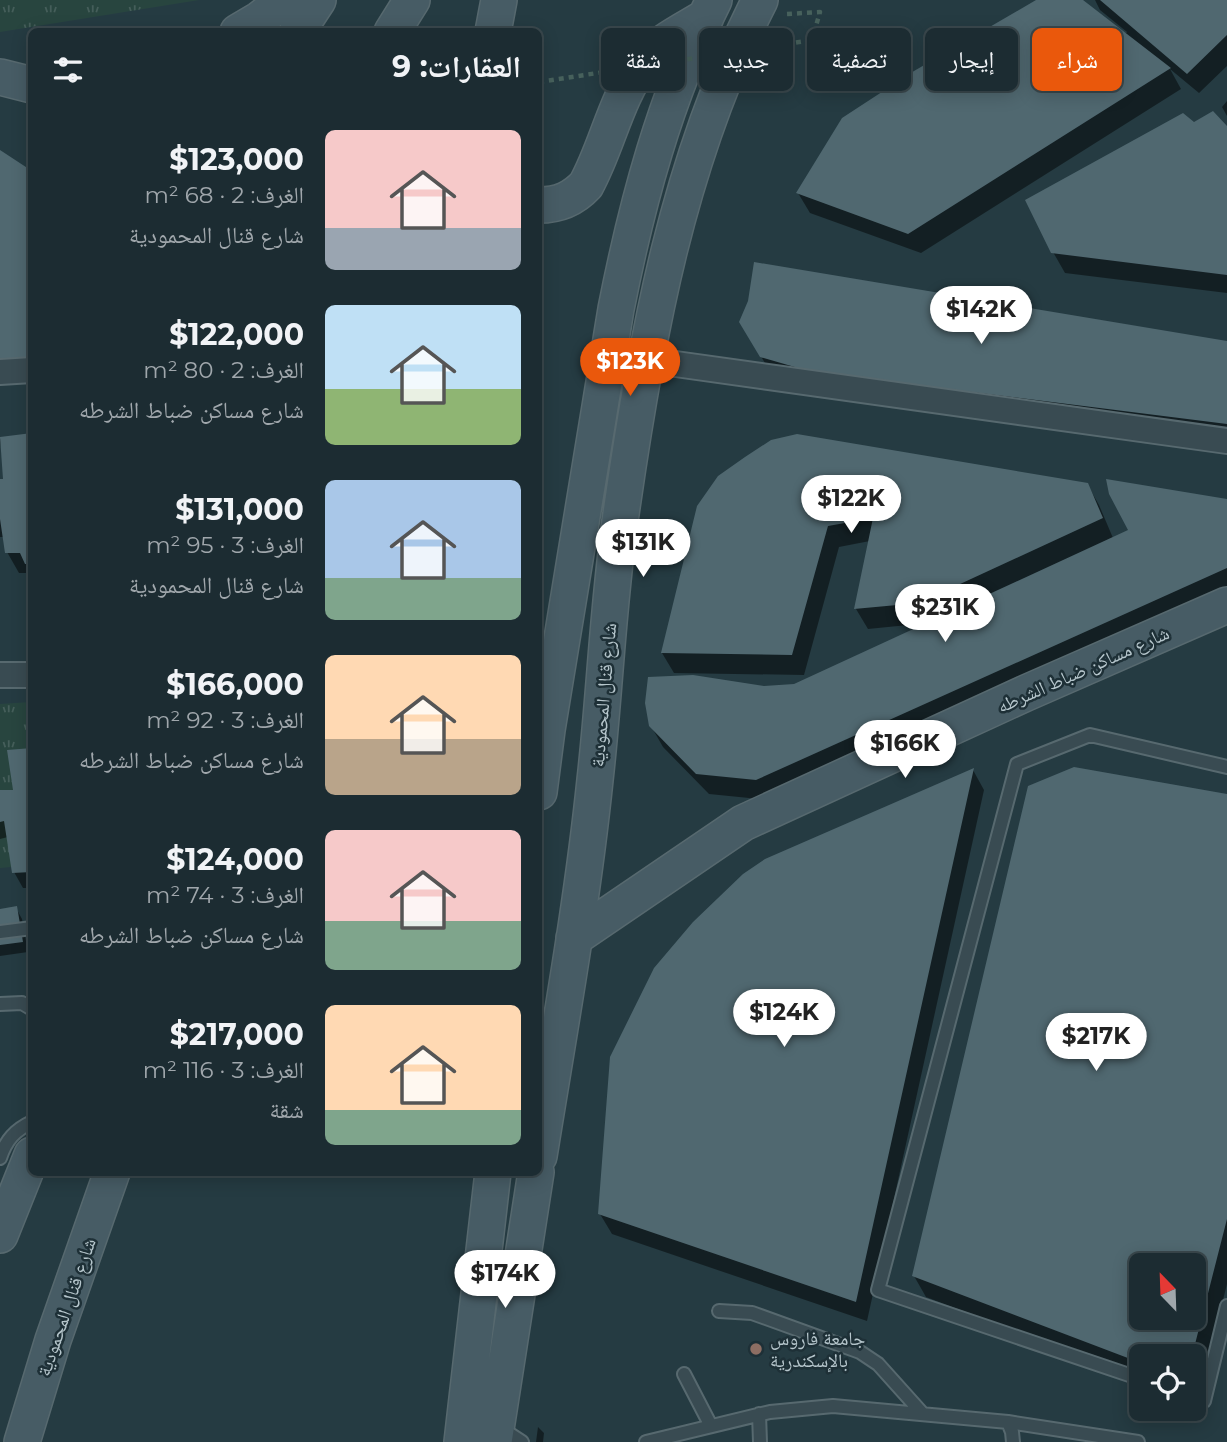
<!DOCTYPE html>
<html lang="ar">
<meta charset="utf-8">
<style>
:root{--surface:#1c2c32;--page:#29383e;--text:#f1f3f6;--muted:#a0a7ac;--line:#3a484d;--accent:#ea580c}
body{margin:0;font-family:Montserrat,"Noto Naskh Arabic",sans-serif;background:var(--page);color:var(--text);direction:rtl;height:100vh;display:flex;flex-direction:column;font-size:26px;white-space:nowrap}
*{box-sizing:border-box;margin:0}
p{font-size:23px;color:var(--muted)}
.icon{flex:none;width:38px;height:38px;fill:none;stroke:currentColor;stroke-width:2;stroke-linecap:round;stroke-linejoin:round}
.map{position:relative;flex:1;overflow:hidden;direction:ltr}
.details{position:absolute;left:28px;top:28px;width:514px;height:1148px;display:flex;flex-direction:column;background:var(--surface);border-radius:10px;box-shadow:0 4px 18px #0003,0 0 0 2px var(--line);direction:rtl}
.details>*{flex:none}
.top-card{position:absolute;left:564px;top:28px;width:558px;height:63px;direction:rtl;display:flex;gap:14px}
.needle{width:46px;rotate:337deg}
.fabs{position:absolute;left:1129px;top:1253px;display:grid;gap:14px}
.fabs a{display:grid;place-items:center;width:77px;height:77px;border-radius:10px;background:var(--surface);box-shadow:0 4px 18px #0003,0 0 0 2px var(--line);font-size:35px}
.price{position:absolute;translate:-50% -60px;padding:0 16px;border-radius:24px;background:#fff;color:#222;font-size:23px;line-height:46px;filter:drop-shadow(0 2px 4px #0008)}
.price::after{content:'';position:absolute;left:50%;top:42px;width:21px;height:16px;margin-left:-10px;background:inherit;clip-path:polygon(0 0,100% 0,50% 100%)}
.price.current{background:var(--accent);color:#fff}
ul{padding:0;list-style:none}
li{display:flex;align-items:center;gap:21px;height:175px;padding:0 21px}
li span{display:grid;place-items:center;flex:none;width:196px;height:140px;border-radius:10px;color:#555}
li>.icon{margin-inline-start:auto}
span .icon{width:84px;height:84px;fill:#fffc;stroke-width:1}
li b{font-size:30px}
h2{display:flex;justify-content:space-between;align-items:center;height:84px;padding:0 21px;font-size:30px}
.chip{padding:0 24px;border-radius:10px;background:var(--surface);box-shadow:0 4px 18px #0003,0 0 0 2px var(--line);font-size:24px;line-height:63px}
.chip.current{background:var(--accent);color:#fff}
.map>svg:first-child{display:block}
.park{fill:url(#park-tufts)}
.shadow{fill:#0007;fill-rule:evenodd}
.building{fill:#506870;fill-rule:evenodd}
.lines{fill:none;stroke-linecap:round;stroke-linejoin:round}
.lane-casing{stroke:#57696f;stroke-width:16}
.street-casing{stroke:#57696f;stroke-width:28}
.secondary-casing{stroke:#57696f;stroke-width:38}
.path{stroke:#47615c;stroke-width:4.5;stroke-dasharray:5 5;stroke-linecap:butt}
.lane{stroke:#394b52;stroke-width:12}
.street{stroke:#394b52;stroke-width:24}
.secondary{stroke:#475c65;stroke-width:35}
.path-bridge{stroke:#47615c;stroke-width:4.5;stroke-dasharray:5 5;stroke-linecap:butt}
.education-dot{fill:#8d6e63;stroke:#1e3037;stroke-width:2.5}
.labels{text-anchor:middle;stroke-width:5;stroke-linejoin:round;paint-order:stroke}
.street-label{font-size:19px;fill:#b6c6cc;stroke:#1e3037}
.poi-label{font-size:19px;fill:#b6c6cc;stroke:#1e3037;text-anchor:start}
</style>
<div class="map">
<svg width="1227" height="1442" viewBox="0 0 1227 1442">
<defs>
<pattern id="park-tufts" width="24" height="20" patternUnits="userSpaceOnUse" patternTransform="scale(1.75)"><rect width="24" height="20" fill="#28453f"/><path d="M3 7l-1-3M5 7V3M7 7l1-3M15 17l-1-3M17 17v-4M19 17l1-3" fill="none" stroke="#455e5a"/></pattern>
</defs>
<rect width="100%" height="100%" fill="#253b42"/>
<path class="park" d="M0,0H199L0,32Z
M31,702V865L0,868V704Z"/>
<path class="shadow" d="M1039,0H1080L1125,35L1127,32L1100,10L1095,0H1227V66L1199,93L1170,69L1181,89L921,253L810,213L798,193Z
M1227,101V116L1222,107Z
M1194,125L1227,129V293L1065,273L1053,252Z
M741,322L1227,343V442L773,377Z
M32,435V573H19L7,552L5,537H0V481H5L0,439Z
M1087,484L1099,505L1113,538L1227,501V593L768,800L709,794L663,747L651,726L764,688L795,685L928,623L868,629L856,609L870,541L839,547L804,675L674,673L662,653L699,507Z
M32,750V888H23L14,872L8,837L0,839V792H15Z
M973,770L984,790L867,1321L612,1234L600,1214Z
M1227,795V1284L1198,1400L1194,1398V1356H1141V1378L926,1297L914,1276ZM1141,1265H1194V1318H1141Z
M16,908L22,919L28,952L0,956V910Z
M538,1427L544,1433L543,1442H536Z"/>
<path class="building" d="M1036,0H1083L1171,68L908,234L796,193L842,118L914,71Z
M1100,0H1227V35L1187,74Z
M1213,111L1227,126V275L1051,253L1025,200L1183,113L1194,122Z
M0,150L32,171V358L0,361Z
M754,262L1227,341V424L812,372L760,357L739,322L748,301Z
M32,433V564H25L20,553H5L0,519V479H3L0,437Z
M797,434L1088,483L1103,518L919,603L854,609L873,518L828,526L792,655L661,653L697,506L718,476L745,457L771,440Z
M1106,479L1227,499V568L756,780L696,774L649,726L645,703L648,677L693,675L764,686L794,684L1128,530L1109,494Z
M32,748V872L12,873L4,821L0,822V790H13L7,750Z
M1074,767L1227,794V1219L1192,1356H1141V1363L912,1276L1028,786ZM1141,1265H1194V1318H1141Z
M974,768L856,1302L598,1214L610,1057L654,968L693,922L743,874L765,859Z
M17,906L23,942L0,945V909Z"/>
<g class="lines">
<g class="lane-casing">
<path id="lane" d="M0,932L32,928
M0,1004L22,1003L32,1009
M0,1158C6,1140 15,1130 32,1122
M719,1311L752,1313L860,1352L878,1364L922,1413
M684,1374L711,1426
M1141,1379L878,1290L1017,764L1090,735L1227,767
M1194,1397L1204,1401L1227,1306
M759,1414L760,1442
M1008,1422L1012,1432L1013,1442
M499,1427L522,1442
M646,1442L770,1412L833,1406L1008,1422L1138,1442"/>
</g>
<g class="street-casing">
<path id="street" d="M647,360L1227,441
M0,372L32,370
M0,675H32"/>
</g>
<g class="secondary-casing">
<path id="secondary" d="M238,32L260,19L284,0
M297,32L318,0
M392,32L412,0
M493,32L499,0
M0,77L32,85
M539,205C559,205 573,199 586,185C608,145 615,99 644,61C659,42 685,30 706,17
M539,792L547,730L616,309C637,202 665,98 714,0
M574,938L743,823L1026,693L1227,605
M539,1156C559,1031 582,906 595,780C605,691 608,602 621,514C646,338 678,160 760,0
M0,1235L32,1155
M22,1442L53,1340L112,1172
M462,1442L493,1172
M494,1442L536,1172"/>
</g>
<path class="path" d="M787,14L820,12L812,40"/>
<use href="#lane" class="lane"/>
<use href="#street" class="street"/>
<use href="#secondary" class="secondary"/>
<path class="path-bridge" d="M539,82L812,40"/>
</g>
<circle class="education-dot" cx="756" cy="1349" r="7"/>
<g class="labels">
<g class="street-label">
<text transform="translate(1083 669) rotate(-24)" y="7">شارع مساكن ضباط الشرطه</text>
<text transform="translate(603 695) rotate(-85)" y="7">شارع قنال المحمودية</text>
<text transform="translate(66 1307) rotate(-71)" y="7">شارع قنال المحمودية</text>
</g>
<g class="poi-label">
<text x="770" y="1345">جامعة فاروس<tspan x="770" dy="22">بالإسكندرية</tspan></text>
</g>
</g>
</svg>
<div class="fabs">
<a><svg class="needle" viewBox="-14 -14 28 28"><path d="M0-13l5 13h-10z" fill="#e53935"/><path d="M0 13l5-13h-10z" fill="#a0a7ac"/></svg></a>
<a><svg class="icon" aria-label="locate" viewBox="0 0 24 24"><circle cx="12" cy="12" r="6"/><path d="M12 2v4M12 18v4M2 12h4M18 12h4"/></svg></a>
</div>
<b class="price" style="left:981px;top:346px">$142K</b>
<b class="price current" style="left:630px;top:398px">$123K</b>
<b class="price" style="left:851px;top:535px">$122K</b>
<b class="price" style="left:643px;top:579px">$131K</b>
<b class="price" style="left:945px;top:644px">$231K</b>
<b class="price" style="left:905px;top:780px">$166K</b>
<b class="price" style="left:784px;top:1049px">$124K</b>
<b class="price" style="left:1096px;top:1073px">$217K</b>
<b class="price" style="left:505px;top:1310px">$174K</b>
<div class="top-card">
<a class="chip current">شراء</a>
<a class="chip">إيجار</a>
<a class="chip">تصفية</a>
<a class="chip">جديد</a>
<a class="chip">شقة</a>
</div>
<section class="details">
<h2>العقارات: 9<svg class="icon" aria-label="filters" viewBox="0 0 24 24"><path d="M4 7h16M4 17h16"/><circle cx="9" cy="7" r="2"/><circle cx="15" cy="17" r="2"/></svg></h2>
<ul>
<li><span style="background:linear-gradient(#f6c9c9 70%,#9aa5b1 0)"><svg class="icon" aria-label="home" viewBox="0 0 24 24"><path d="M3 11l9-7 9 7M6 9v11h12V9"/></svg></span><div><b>$123,000</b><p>الغرف: 2 · 68 m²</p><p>شارع قنال المحمودية</p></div></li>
<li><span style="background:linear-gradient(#bfe0f5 60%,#8fb573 0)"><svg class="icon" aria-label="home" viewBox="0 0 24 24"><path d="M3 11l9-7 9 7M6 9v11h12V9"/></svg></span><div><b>$122,000</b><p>الغرف: 2 · 80 m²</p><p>شارع مساكن ضباط الشرطه</p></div></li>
<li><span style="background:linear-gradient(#a9c7e8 70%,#7fa58c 0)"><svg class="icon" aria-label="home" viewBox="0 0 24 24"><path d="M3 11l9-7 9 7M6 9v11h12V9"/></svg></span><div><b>$131,000</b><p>الغرف: 3 · 95 m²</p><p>شارع قنال المحمودية</p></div></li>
<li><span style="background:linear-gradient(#ffd9b3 60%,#b9a48a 0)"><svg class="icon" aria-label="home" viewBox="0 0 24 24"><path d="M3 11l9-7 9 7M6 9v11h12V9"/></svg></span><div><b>$166,000</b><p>الغرف: 3 · 92 m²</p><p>شارع مساكن ضباط الشرطه</p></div></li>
<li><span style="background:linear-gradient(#f6c9c9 65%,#7fa58c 0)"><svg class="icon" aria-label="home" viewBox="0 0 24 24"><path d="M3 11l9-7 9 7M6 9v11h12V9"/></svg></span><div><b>$124,000</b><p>الغرف: 3 · 74 m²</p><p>شارع مساكن ضباط الشرطه</p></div></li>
<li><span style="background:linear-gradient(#ffd9b3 75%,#7fa58c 0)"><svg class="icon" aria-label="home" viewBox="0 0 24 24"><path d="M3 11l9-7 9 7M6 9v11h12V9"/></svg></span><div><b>$217,000</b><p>الغرف: 3 · 116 m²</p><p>شقة</p></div></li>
</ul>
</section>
</div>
